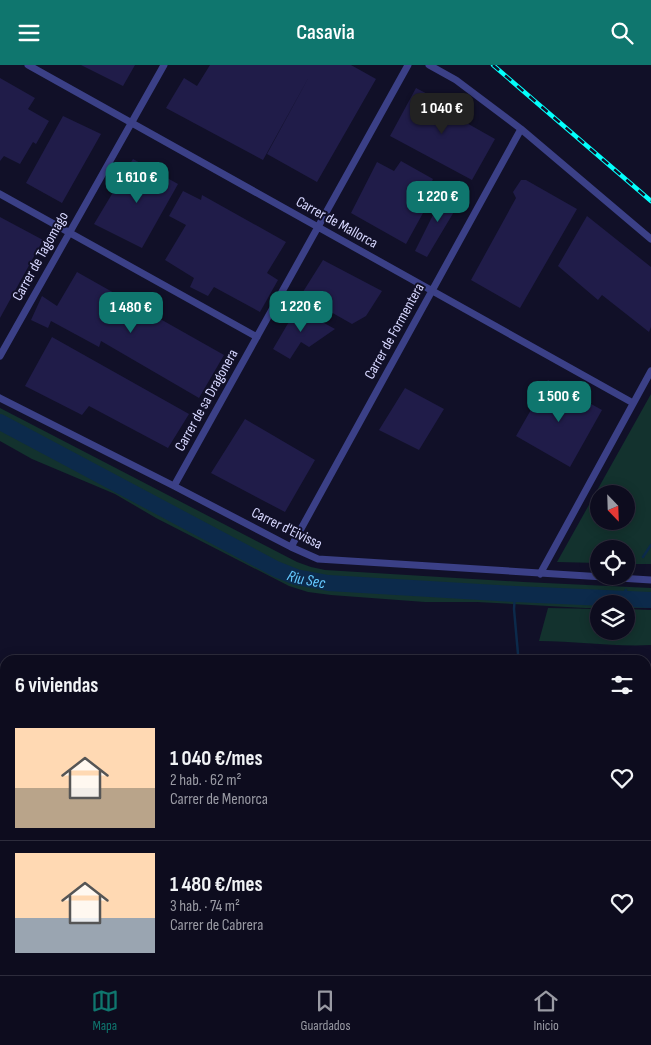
<!DOCTYPE html>
<html lang="es">
<meta charset="utf-8">
<style>
:root{--surface:#0d0c1e;--page:#1b1a2b;--text:#f1f3f6;--muted:#9a9ba4;--line:#2d2c3c;--accent:#0f766e}
body{margin:0;font-family:"Sofia Sans Condensed",sans-serif;background:var(--page);color:var(--text);height:100vh;display:flex;flex-direction:column;font-size:19px;white-space:nowrap}
*{box-sizing:border-box;margin:0}
p{font-size:16px;color:var(--muted)}
.icon{flex:none;width:28px;height:28px;fill:none;stroke:currentColor;stroke-width:2;stroke-linecap:round;stroke-linejoin:round}
.map{position:relative;flex:1;overflow:hidden}
.side{position:absolute;left:0px;top:590px;width:651px;height:320px;display:flex;flex-direction:column;background:var(--surface);border-radius:15px 15px 0 0;box-shadow:0 2px 12px #0003,0 0 0 1px var(--line)}
.side>*{flex:none}
.needle{width:32px;rotate:157deg}
.buttons{position:absolute;left:590px;top:420px;display:grid;gap:10px}
.buttons a{display:grid;place-items:center;width:45px;height:45px;border-radius:50%;background:var(--surface);box-shadow:0 2px 12px #0003,0 0 0 1px var(--line);font-size:25px}
.price{position:absolute;translate:-50% -42px;padding:0 11px;border-radius:10px;background:var(--accent);color:#fff;font-size:16px;line-height:32px;filter:drop-shadow(0 1px 2px #0008)}
.price::after{content:'';position:absolute;left:50%;top:30px;width:15px;height:11px;margin-left:-8px;background:inherit;clip-path:polygon(0 0,100% 0,50% 100%)}
.price.selected{background:#222;color:#fff}
ul{padding:0;list-style:none}
li{display:flex;align-items:center;gap:15px;height:125px;padding:0 15px}
li+li{border-top:1px solid var(--line)}
li span{display:grid;place-items:center;flex:none;width:140px;height:100px;border-radius:0px;color:#555}
li>.icon{margin-inline-start:auto}
span .icon{width:60px;height:60px;fill:#fffc;stroke-width:1}
li b{font-size:21px}
h2{display:flex;justify-content:space-between;align-items:center;height:60px;padding:0 15px;font-size:21px}
header{display:flex;justify-content:space-between;align-items:center;height:65px;padding:0 15px;background:var(--accent);color:#fff;font-size:22px;font-weight:600}
.dock{display:flex;justify-content:space-around;align-items:center;height:70px;border-top:1px solid var(--line);background:var(--surface);font-size:14px;color:var(--muted)}
.dock a{display:grid;justify-items:center;gap:2px}
.dock .selected{color:var(--accent)}
.map>svg:first-child{display:block}
.green{fill:#13322e;fill-rule:evenodd}
.lines{fill:none;stroke-linecap:round;stroke-linejoin:round}
.stream{stroke:#0c2a4b;stroke-width:2.5}
.river{stroke:#0c2a4b;stroke-width:16}
.building{fill:#201c49}
.minor{stroke:#3b4087;stroke-width:7}
.tertiary{stroke:#3b4087;stroke-width:9}
.motorway{stroke:#ff52b8;stroke-width:12}
.rail-casing{stroke:#03fffc;stroke-width:4.5}
.rail{stroke:#111028;stroke-width:2.5;stroke-dasharray:8;stroke-linecap:butt}
.labels{text-anchor:middle;stroke-width:4;stroke-linejoin:round;paint-order:stroke}
.street-label{font-size:15px;fill:#d7d7ff;stroke:#111028}
.water-label{font-size:16px;font-style:italic;fill:#65c9ff;stroke:#111028}
</style>
<header><svg class="icon" aria-label="menu" viewBox="0 0 24 24"><path d="M4 6h16M4 12h16M4 18h16"/></svg>Casavia<svg class="icon" aria-label="search" viewBox="0 0 24 24"><circle cx="10" cy="10" r="6"/><path d="M15 15l6 6"/></svg></header>
<div class="map">
<svg width="651" height="910" viewBox="0 0 651 910">
<rect width="100%" height="100%" fill="#111028"/>
<path class="green" d="M651,329V499H626V484H599V498L557,497ZM599,429H626V456H599Z
M0,343L297,497L311,502L325,505L524,517L651,523V543H626V539H599V543H585L477,537H425L331,530L308,527L289,521L156,453L115,429L32,394L0,376Z
M548,543L599,544V566H626V544L651,545V580C614,582 577,576 539,576Z"/>
<g class="lines">
<path class="stream" d="M643,492L651,480
M621,533L626,525
M515,595L518,589L514,544L515,529"/>
<path class="river" id="s1" d="M0,357L276,504L296,512L328,518L515,529L651,535"/>
</g>
<path class="building" d="M81,0H135L123,21Z
M210,0H351L376,14L317,117L267,89L310,10L263,95L166,43L184,13L197,21Z
M0,13L35,33L28,44L49,56L36,79L33,77L20,99L4,91L0,96Z
M416,23L460,46L456,52L495,74L472,115L390,71Z
M63,51L101,69L62,138L26,118Z
M133,94L178,119L142,183L94,159Z
M401,96L433,114L428,125L434,128L406,179L351,148L377,97L394,106Z
M521,115H526L577,144L520,243L471,215L516,133L513,127Z
M183,126L201,135L202,130L286,177L267,208L278,215L260,247L214,222L208,231L190,222L194,213L165,195L186,160L169,151Z
M445,126L461,135L427,192L415,186Z
M587,151L651,202V262L649,267L602,230L598,235L558,201Z
M0,152L43,175L0,253Z
M323,195L382,226L366,251L352,259L301,230Z
M77,207L224,290L199,333L101,276L99,282L51,256L48,263L31,255L42,231L57,241Z
M297,243L335,264L309,282L301,277L290,294L273,284Z
M52,272L189,349L168,383L89,341L82,350L25,321Z
M548,315L602,345L570,402L516,371Z
M405,323L444,344L419,385L379,365Z
M245,354L315,395L285,447L211,408Z
M0,757L5,759V848L0,854Z
M5,867V905H71L66,910H0V873Z"/>
<g class="lines">
<path class="minor" d="M28,0L633,338
M429,0L456,15L521,64L651,174
M0,129L257,272
M0,291L164,0
M0,333L174,421L291,482L318,494L651,515
M174,421L408,0
M291,482L521,64
M540,509L651,306
M646,683L651,681
M0,727L5,730
M646,738L651,744
M646,864L651,861
M195,905L199,910
M96,910L100,905"/>
<path class="tertiary" d="M646,889L651,883
M635,910L637,905
M644,910H651"/>
<path class="motorway" d="M0,610L5,616
M0,651L5,657
M0,686L5,692
M215,905L220,910
M247,905L252,910
M290,905L295,910"/>
<g class="rail-casing">
<path id="rail" d="M493,0L651,136"/>
</g>
<use href="#rail" class="rail"/>
</g>
<g class="labels">
<g class="street-label">
<text transform="translate(337 157) rotate(29)" y="5">Carrer de Mallorca</text>
<text transform="translate(40 191) rotate(-61)" y="5">Carrer de Tagomago</text>
<text transform="translate(394 266) rotate(-61)" y="5">Carrer de Formentera</text>
<text transform="translate(206 335) rotate(-61)" y="5">Carrer de sa Dragonera</text>
<text transform="translate(287 463) rotate(26)" y="5">Carrer d'Eivissa</text>
</g>
<g class="water-label">
<text dy="6" stroke="none"><textPath href="#s1" startOffset="345">Riu Sec</textPath></text>
</g>
</g>
</svg>
<div class="buttons">
<a><svg class="needle" viewBox="-14 -14 28 28"><path d="M0-13l5 13h-10z" fill="#e53935"/><path d="M0 13l5-13h-10z" fill="#9a9ba4"/></svg></a>
<a><svg class="icon" aria-label="locate" viewBox="0 0 24 24"><circle cx="12" cy="12" r="6"/><path d="M12 2v4M12 18v4M2 12h4M18 12h4"/></svg></a>
<a><svg class="icon" aria-label="layers" viewBox="0 0 24 24"><path d="M12 4l9 5-9 5-9-5zM3 14l9 5 9-5"/></svg></a>
</div>
<b class="price selected" style="left:442px;top:70px">1 040 €</b>
<b class="price" style="left:137px;top:139px">1 610 €</b>
<b class="price" style="left:438px;top:158px">1 220 €</b>
<b class="price" style="left:301px;top:268px">1 220 €</b>
<b class="price" style="left:131px;top:269px">1 480 €</b>
<b class="price" style="left:559px;top:358px">1 500 €</b>
<section class="side">
<h2>6 viviendas<svg class="icon" aria-label="filters" viewBox="0 0 24 24"><path d="M4 7h16M4 17h16"/><circle cx="9" cy="7" r="2"/><circle cx="15" cy="17" r="2"/></svg></h2>
<ul>
<li><span style="background:linear-gradient(#ffd9b3 60%,#b9a48a 0)"><svg class="icon" aria-label="home" viewBox="0 0 24 24"><path d="M3 11l9-7 9 7M6 9v11h12V9"/></svg></span><div><b>1 040 €/mes</b><p>2 hab. · 62 m²</p><p>Carrer de Menorca</p></div><svg class="icon" aria-label="heart" viewBox="0 0 24 24"><path d="M12 20l-8-8c-3-5 5-10 8-4 3-6 11-1 8 4z"/></svg></li>
<li><span style="background:linear-gradient(#ffd9b3 65%,#9aa5b1 0)"><svg class="icon" aria-label="home" viewBox="0 0 24 24"><path d="M3 11l9-7 9 7M6 9v11h12V9"/></svg></span><div><b>1 480 €/mes</b><p>3 hab. · 74 m²</p><p>Carrer de Cabrera</p></div><svg class="icon" aria-label="heart" viewBox="0 0 24 24"><path d="M12 20l-8-8c-3-5 5-10 8-4 3-6 11-1 8 4z"/></svg></li>
</ul>
</section>
</div>
<nav class="dock">
<a class="selected"><svg class="icon" aria-label="map" viewBox="0 0 24 24"><path d="M3 6l6-2 6 2 6-2v14l-6 2-6-2-6 2zM9 4v14M15 6v14"/></svg>Mapa</a>
<a><svg class="icon" aria-label="saved" viewBox="0 0 24 24"><path d="M7 4h10v16l-5-4-5 4z"/></svg>Guardados</a>
<a><svg class="icon" aria-label="home" viewBox="0 0 24 24"><path d="M3 11l9-7 9 7M6 9v11h12V9"/></svg>Inicio</a>
</nav>
